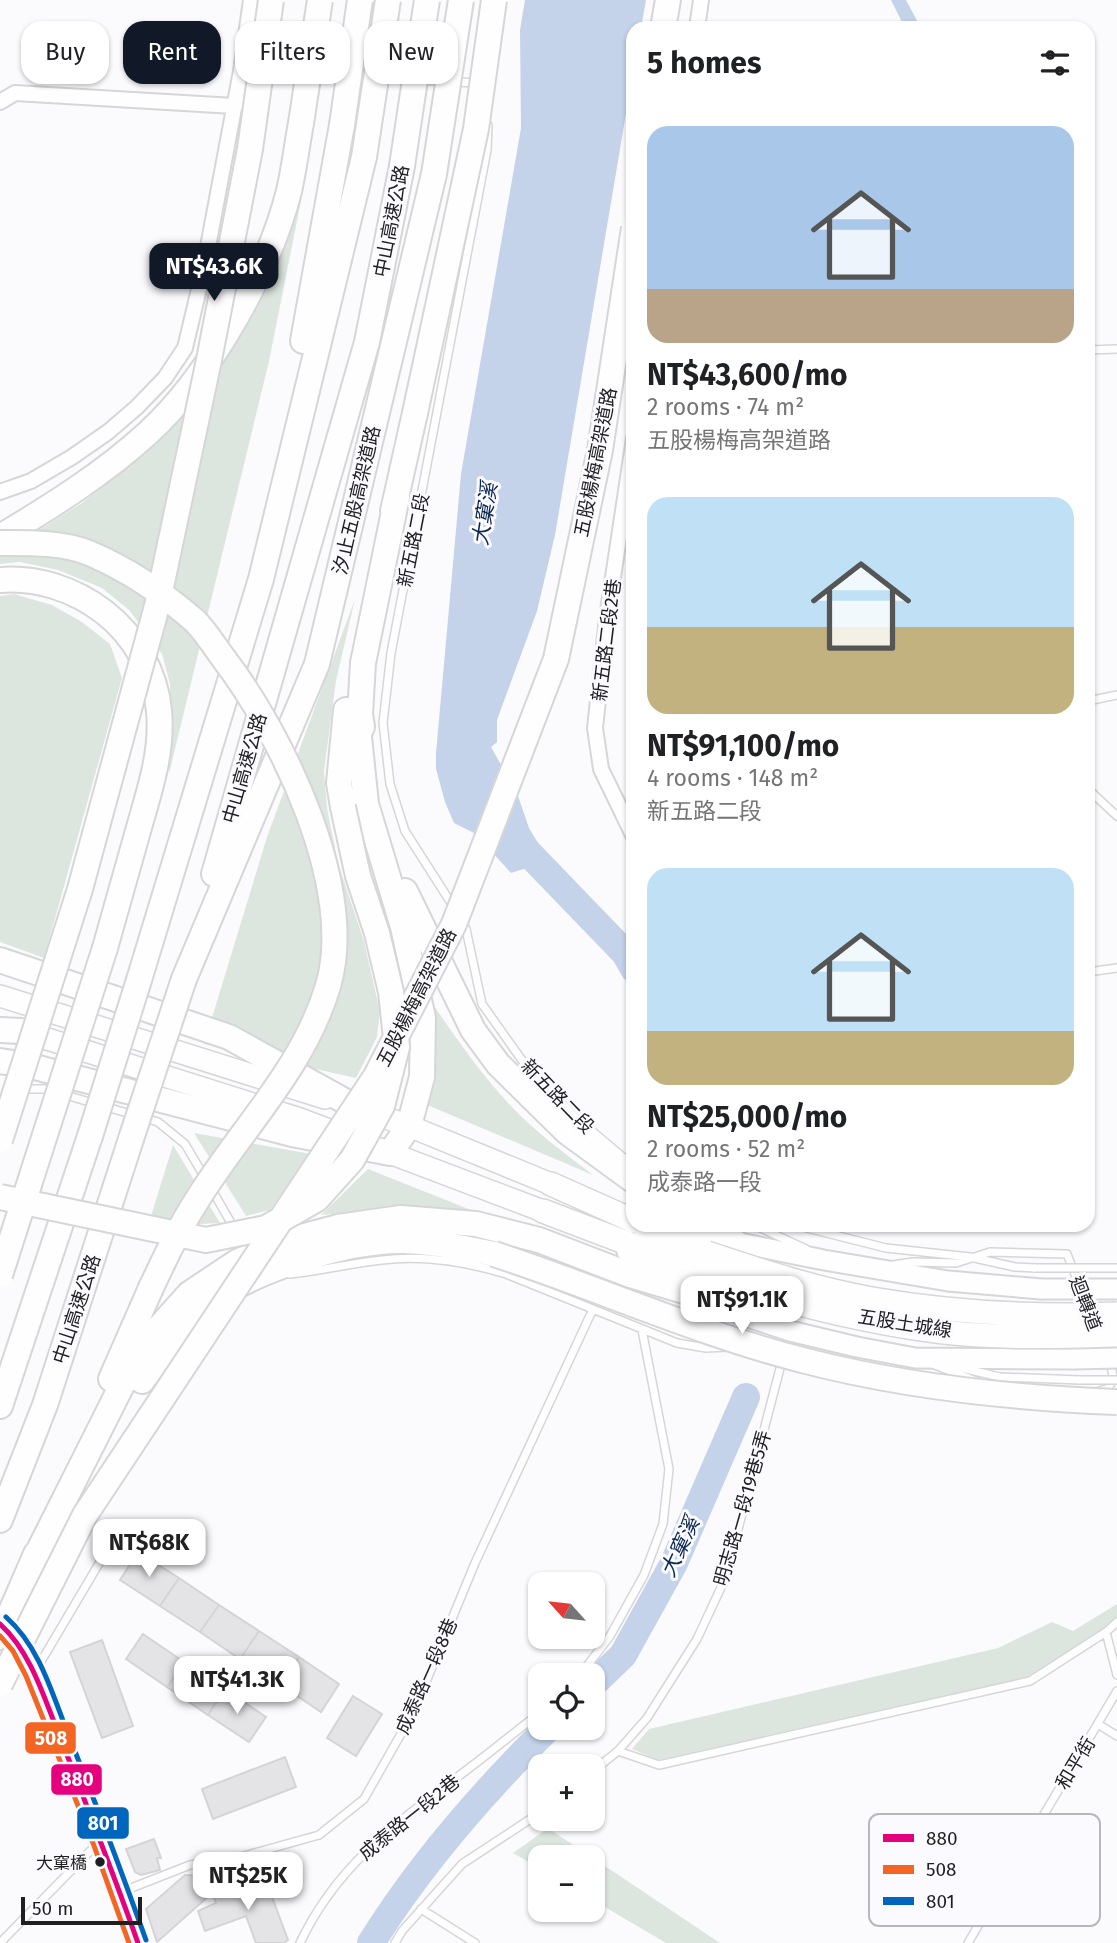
<!DOCTYPE html>
<meta charset="utf-8">
<style>
:root{--surface:#fff;--page:#f6f6f6;--text:#202124;--muted:#757577;--accent:#111827}
body{margin:0;font-family:"Fira Sans","Noto Sans TC",sans-serif;background:var(--page);color:var(--text);height:100vh;display:flex;flex-direction:column;font-size:26px;white-space:nowrap}
*{box-sizing:border-box;margin:0}
p{font-size:23px;color:var(--muted)}
.icon{flex:none;width:38px;height:38px;fill:none;stroke:currentColor;stroke-width:2;stroke-linecap:round;stroke-linejoin:round}
.map{position:relative;flex:1;overflow:hidden}
.details{position:absolute;left:626px;top:21px;width:469px;height:1211px;display:flex;flex-direction:column;background:var(--surface);border-radius:21px;box-shadow:0 2px 5px #0004}
.details>*{flex:none}
.top-card{position:absolute;left:21px;top:21px;width:500px;height:63px;display:flex;gap:14px}
.needle{width:46px;rotate:297deg}
.tools{position:absolute;left:528px;top:1572px;display:grid;gap:14px}
.tools a{display:grid;place-items:center;width:77px;height:77px;border-radius:14px;background:var(--surface);box-shadow:0 2px 5px #0004;font-size:35px}
.scale{position:absolute;left:21px;bottom:18px;width:121px;box-sizing:border-box;padding-left:7px;border:4px solid #1f1f21;border-top:0;font-size:19px;line-height:24px;white-space:nowrap;color:#1f1f21;-webkit-text-stroke:5px #fafaff;paint-order:stroke}
.price{position:absolute;translate:-50% -60px;padding:0 16px;border-radius:14px;background:#fff;color:#222;font-size:23px;line-height:46px;filter:drop-shadow(0 2px 4px #0008)}
.price::after{content:'';position:absolute;left:50%;top:42px;width:21px;height:16px;margin-left:-10px;background:inherit;clip-path:polygon(0 0,100% 0,50% 100%)}
.price.selected{background:var(--accent);color:#fff}
ul{padding:0;list-style:none}
li{display:grid;align-content:center;gap:14px;height:371px;padding:0 21px}
li span{display:grid;place-items:center;height:217px;border-radius:21px;color:#555}
li>.icon{margin-inline-start:auto}
span .icon{width:126px;height:126px;fill:#fffc;stroke-width:1}
li b{font-size:30px}
h2{display:flex;justify-content:space-between;align-items:center;height:84px;padding:0 21px;font-size:30px}
.chip{padding:0 24px;border-radius:21px;background:var(--surface);box-shadow:0 2px 5px #0004;font-size:24px;line-height:63px}
.chip.selected{background:var(--accent);color:#fff}
.map>svg:first-child{display:block}
.green{fill:#dce6de}
.water{fill:#c4d3ea}
.lines{fill:none;stroke-linecap:round;stroke-linejoin:round}
.river{stroke:#c4d3ea;stroke-width:28}
.building{fill:#e4e4e7;stroke:#d4d4d6;stroke-width:2}
.service-casing{stroke:#d6d6d9;stroke-width:10}
.minor-casing{stroke:#d6d6d9;stroke-width:18}
.secondary-casing{stroke:#d6d6d9;stroke-width:23}
.primary-casing{stroke:#d6d6d9;stroke-width:24}
.trunk-casing{stroke:#d6d6d9;stroke-width:26}
.motorway-casing{stroke:#d6d6d9;stroke-width:28}
.service{stroke:#fefeff;stroke-width:7}
.minor{stroke:#fefeff;stroke-width:14}
.secondary{stroke:#fefeff;stroke-width:19}
.primary{stroke:#fefeff;stroke-width:21}
.trunk{stroke:#fefeff;stroke-width:23}
.motorway{stroke:#fefeff;stroke-width:24}
.service-bridge-casing{stroke:#d6d6d9;stroke-width:10;stroke-linecap:butt}
.secondary-bridge-casing{stroke:#d6d6d9;stroke-width:23;stroke-linecap:butt}
.trunk-bridge-casing{stroke:#d6d6d9;stroke-width:26;stroke-linecap:butt}
.motorway-bridge-casing{stroke:#d6d6d9;stroke-width:28;stroke-linecap:butt}
.service-bridge{stroke:#fefeff;stroke-width:7}
.secondary-bridge{stroke:#fefeff;stroke-width:19}
.trunk-bridge{stroke:#fefeff;stroke-width:23}
.motorway-bridge{stroke:#fefeff;stroke-width:24}
.bus-1-casing{stroke:#fafaff;stroke-width:10}
.bus-2-casing{stroke:#fafaff;stroke-width:10}
.bus-3-casing{stroke:#fafaff;stroke-width:10}
.bus-1{stroke:#e5007d;stroke-width:5}
.bus-2{stroke:#f26522;stroke-width:5}
.bus-3{stroke:#0065bd;stroke-width:5}
.bus-dot{fill:#1f1f21;stroke:#fafaff;stroke-width:2.5}
.labels{text-anchor:middle;stroke-width:6;stroke-linejoin:round;paint-order:stroke}
.bus-label{font-size:17px;fill:#1f1f21;stroke:#fafaff;text-anchor:end}
.street-label{font-size:19px;fill:#1f1f21;stroke:#fafaff}
.water-label{font-size:21px;font-style:italic;fill:#0d2851;stroke:#fafaff}
.key{fill:#fafaff;stroke:#b8b8bc;stroke-width:2}
.key-label{font-size:19px;fill:#1f1f21}
.line-badge{stroke:#fafaff;stroke-width:2.5}
.badge-label{font-size:19px;text-anchor:middle;font-weight:bold;fill:#fff}
</style>
<div class="map">
<svg width="1117" height="1943" viewBox="0 0 1117 1943">
<rect width="100%" height="100%" fill="#fbfbfe"/>
<path class="green" d="M308,166L269,361L169,774L170,684L162,654L129,610L102,588L58,570L20,562L0,564V550L44,527L82,503L143,453L215,373L269,287Z
M14,594L52,605L82,622L110,644L122,678L44,958L0,942V596Z
M355,599L336,681L324,771L327,808L338,863L364,941L380,1012L377,1037L356,1078L204,1044L267,837Z
M427,996C457,1039 486,1083 525,1120C546,1140 570,1157 593,1175L425,1104Z
M194,1133L311,1154L270,1210L246,1216Z
M173,1145L220,1223L199,1224L151,1216Z
M368,1169L491,1218L389,1209L321,1215Z
M1117,1604V1620L1109,1628L1027,1677L658,1760L632,1749L649,1729L998,1648L1052,1622L1073,1631Z
M548,1828L591,1857H541V1869L513,1853Z
M593,1858L720,1943H666L593,1900Z"/>
<path class="water" d="M525,0H646L641,28H634L633,72L555,535L537,611L497,720V742L491,747L517,793L529,828L541,848L539,864L511,873L476,834L454,823L445,802L436,769V753L461,474L521,128L520,30Z
M891,0H906L921,28H905Z"/>
<g class="lines">
<path class="river" d="M513,837L625,953L634,969
M593,1684L623,1655L674,1563L746,1397
M371,1943C421,1863 482,1793 549,1727"/>
</g>
<path class="building" d="M138,1552L179,1578L160,1606L120,1580Z
M179,1578L219,1605L200,1632L160,1606Z
M219,1605L259,1631L240,1659L200,1632Z
M259,1631L299,1657L281,1685L240,1659Z
M143,1634L184,1662L167,1687L126,1659Z
M102,1640L133,1726L102,1738L70,1652Z
M299,1657L339,1684L321,1712L281,1685Z
M184,1662L225,1689L208,1715L167,1687Z
M225,1689L266,1717L249,1742L208,1715Z
M353,1696L382,1714L356,1756L327,1738Z
M285,1757L296,1787L213,1819L202,1789Z
M154,1839L161,1858H157L160,1870L141,1875L135,1872L126,1849Z
M185,1875L203,1876L211,1894L157,1942L146,1909Z
M265,1878L288,1940L284,1943H256L246,1916L205,1931L198,1911L216,1903L214,1898Z"/>
<g class="lines">
<g class="service-casing">
<path id="service" d="M265,73L302,75
M314,75L477,83
M1088,350L1117,349
M1088,701L1117,695
M1088,789L1117,816
M453,906L405,831L390,784L383,723L391,653L487,150L488,125
M461,920L466,929L482,1004L524,1063L572,1114L625,1159
M1088,972L1117,968
M22,1089H45L158,1122L185,1144L205,1178
M211,1188L235,1230
M754,1225L806,1249
M795,1225L886,1248L970,1257L1015,1267L1035,1268
M893,1265L913,1262L956,1263L990,1252L1067,1254L1089,1310
M290,1274C321,1271 351,1263 382,1260C424,1255 467,1262 506,1274L677,1343L706,1348L727,1347
M935,1365L976,1381
M953,1366L1000,1377L1080,1380
M1099,1391L1107,1389C1116,1379 1113,1372 1108,1360
M1106,1632L1117,1675
M36,1670L120,1528
M580,1675L610,1636L644,1575L663,1524L669,1469L642,1330
M1098,1724L1117,1736
M618,1751L659,1765L1030,1681L1106,1632L1117,1622
M593,1771L618,1751L647,1718L697,1639L725,1579L783,1357
M121,1892L190,1865L240,1857L319,1835L364,1799L414,1711L475,1563L593,1309
M421,1909L475,1943
M0,1943L100,1841
M300,1943C335,1869 389,1829 452,1781C482,1759 511,1735 541,1712
M395,1943L402,1931L462,1864L541,1812
M968,1943L1117,1691"/>
</g>
<g class="minor-casing">
<path id="minor" d="M697,28L701,0
M0,102L15,93L234,106L240,102
M634,438L607,617L595,728L601,769L634,837
M0,492L31,481L72,457L108,432L137,407L165,378L185,348L204,268L241,71L251,0"/>
</g>
<g class="secondary-casing">
<path id="secondary" d="M681,1225L735,1242L824,1260L948,1281L1041,1289
M627,1252L665,1271L711,1299L751,1318L790,1331L857,1347L915,1358L1074,1359
M14,1636L24,1650L34,1673L101,1840L138,1943"/>
</g>
<g class="primary-casing">
<path id="primary" d="M0,996L325,1098
M19,1030L300,1119L543,1211
M363,1110L409,1126L551,1184"/>
</g>
<g class="trunk-casing">
<path id="trunk" d="M551,1184L634,1221
M543,1211L698,1270
M643,1225L707,1253"/>
</g>
<g class="motorway-casing">
<path id="motorway" d="M663,28L668,0
M303,341L342,125
M393,511L415,413
M0,537C52,506 103,474 148,433C209,377 269,271 289,191C294,169 297,145 301,123
M0,580C37,577 74,589 104,612C134,635 156,673 159,711C163,752 149,792 138,831C127,870 116,909 105,948
M362,727L360,714L363,663L397,497
M343,807L339,783L346,710
M214,874L367,342L402,166
M405,891L473,1030L498,1064L567,1132L634,1181
M0,960L229,1037L359,1109
M184,979L317,664L434,174
M139,980L261,579L364,157
M0,1030L21,1031
M0,1061L27,1065L292,1134L390,1153L409,1126L422,1077L423,1018L403,927L366,804L359,737L360,714
M709,1225L735,1242
M111,1379L150,1290
M142,1381C161,1355 180,1330 204,1308C247,1271 347,1240 404,1241C434,1242 464,1248 494,1254
M0,1406L90,1136
M0,1520L45,1405L131,1139
M30,1568L125,1379L155,1332L189,1294L237,1262L282,1242L338,1227L401,1218L476,1224L539,1240L630,1275L711,1299
M0,1637L36,1554"/>
</g>
<use href="#service" class="service"/>
<use href="#minor" class="minor"/>
<use href="#secondary" class="secondary"/>
<use href="#primary" class="primary"/>
<use href="#trunk" class="trunk"/>
<use href="#motorway" class="motorway"/>
<g class="service-bridge-casing">
<path id="service-bridge" d="M1035,1268H1117
M1080,1380H1117"/>
</g>
<g class="secondary-bridge-casing">
<path id="secondary-bridge" d="M1041,1289H1117
M1074,1359L1117,1358"/>
</g>
<g class="trunk-bridge-casing">
<path id="trunk-bridge" d="M707,1253C761,1271 816,1289 872,1299C953,1313 1035,1317 1117,1314
M698,1270C769,1299 844,1317 920,1329C984,1339 1052,1337 1117,1335"/>
</g>
<g class="motorway-bridge-casing">
<path id="motorway-bridge" d="M301,123L320,0
M342,125L360,0
M364,157L388,0
M402,166L427,0
M434,174L461,0
M415,413L476,129L494,0
M0,543C28,543 62,542 89,553C127,569 164,594 195,621C206,632 215,647 224,659C282,735 357,888 328,986C304,1067 243,1127 199,1197C180,1226 165,1258 150,1290
M90,1136L139,980
M131,1139L184,979
M0,1140L80,889L157,606L209,360L250,149L271,0
M0,1197L206,1240L266,1228L317,1199L352,1160L382,1106L397,1047L391,992L377,933L358,876L343,807
M494,1254C598,1288 699,1334 806,1361C907,1387 1013,1398 1117,1402
M0,1275L105,948
M0,1684L85,1515L376,1076L454,924L556,659L600,450L634,228"/>
</g>
<use href="#service-bridge" class="service-bridge"/>
<use href="#secondary-bridge" class="secondary-bridge"/>
<use href="#trunk-bridge" class="trunk-bridge"/>
<use href="#motorway-bridge" class="motorway-bridge"/>
<g class="bus-1-casing">
<path id="bus-1" d="M0,1624C33,1654 45,1702 62,1742C88,1809 114,1875 138,1943"/>
</g>
<g class="bus-2-casing">
<path id="bus-2" d="M0,1636L13,1651L26,1676L93,1843L129,1943"/>
</g>
<g class="bus-3-casing">
<path id="bus-3" d="M6,1617C41,1648 53,1697 70,1739C97,1806 122,1873 146,1940"/>
</g>
<use href="#bus-1" class="bus-1"/>
<use href="#bus-2" class="bus-2"/>
<use href="#bus-3" class="bus-3"/>
</g>
<circle class="bus-dot" cx="100" cy="1862" r="6"/>
<g class="labels">
<g class="bus-label">
<text x="87" y="1869">大窠橋</text>
</g>
<g class="street-label">
<text transform="translate(391 221) rotate(-79)" y="7">中山高速公路</text>
<text transform="translate(595 462) rotate(-79)" y="7">五股楊梅高架道路</text>
<text transform="translate(356 500) rotate(-77)" y="7">汐止五股高架道路</text>
<text transform="translate(413 540) rotate(-79)" y="7">新五路二段</text>
<text transform="translate(606 640) rotate(-83)" y="7">新五路二段2巷</text>
<text transform="translate(244 768) rotate(-74)" y="7">中山高速公路</text>
<text transform="translate(416 997) rotate(-63)" y="7">五股楊梅高架道路</text>
<text transform="translate(558 1096) rotate(46)" y="7">新五路二段</text>
<text transform="translate(1086 1303) rotate(69)" y="7">迴轉道</text>
<text transform="translate(76 1309) rotate(-72)" y="7">中山高速公路</text>
<text transform="translate(905 1323) rotate(9)" y="7">五股土城線</text>
<text transform="translate(742 1508) rotate(-74)" y="7">明志路一段19巷5弄</text>
<text transform="translate(426 1676) rotate(-66)" y="7">成泰路一段8巷</text>
<text transform="translate(1075 1763) rotate(-59)" y="7">和平街</text>
<text transform="translate(409 1817) rotate(-39)" y="7">成泰路一段2巷</text>
</g>
<g class="water-label">
<text transform="translate(485 514) rotate(-81)" y="7">大窠溪</text>
<text transform="translate(680 1547) rotate(-65)" y="7">大窠溪</text>
</g>
</g>
<rect x="869" y="1814" width="231" height="112" rx="10" class="key"/>
<rect x="883" y="1834" width="31" height="8" fill="#e5007d"/>
<rect x="883" y="1865" width="31" height="9" fill="#f26522"/>
<rect x="883" y="1897" width="31" height="8" fill="#0065bd"/>
<g class="key-label">
<text x="926" y="1845">880</text>
<text x="926" y="1876">508</text>
<text x="926" y="1908">801</text>
</g>
<g class="line-badge">
<rect x="24" y="1721" width="53" height="34" rx="7" fill="#f26522"/>
<rect x="50" y="1763" width="53" height="33" rx="7" fill="#e5007d"/>
<rect x="76" y="1806" width="54" height="34" rx="7" fill="#0065bd"/>
</g>
<g class="badge-label">
<text x="51" y="1745">508</text>
<text x="77" y="1786">880</text>
<text x="103" y="1830">801</text>
</g>
</svg>
<div class="tools">
<a><svg class="needle" viewBox="-14 -14 28 28"><path d="M0-13l5 13h-10z" fill="#e53935"/><path d="M0 13l5-13h-10z" fill="#757577"/></svg></a>
<a><svg class="icon" aria-label="locate" viewBox="0 0 24 24"><circle cx="12" cy="12" r="6"/><path d="M12 2v4M12 18v4M2 12h4M18 12h4"/></svg></a>
<a>+</a>
<a>−</a>
</div>
<div class="scale">50 m</div>
<b class="price selected" style="left:214px;top:303px">NT$43.6K</b>
<b class="price" style="left:742px;top:1336px">NT$91.1K</b>
<b class="price" style="left:149px;top:1579px">NT$68K</b>
<b class="price" style="left:237px;top:1716px">NT$41.3K</b>
<b class="price" style="left:248px;top:1912px">NT$25K</b>
<div class="top-card">
<a class="chip">Buy</a>
<a class="chip selected">Rent</a>
<a class="chip">Filters</a>
<a class="chip">New</a>
</div>
<section class="details">
<h2>5 homes<svg class="icon" aria-label="filters" viewBox="0 0 24 24"><path d="M4 7h16M4 17h16"/><circle cx="9" cy="7" r="2"/><circle cx="15" cy="17" r="2"/></svg></h2>
<ul>
<li><span style="background:linear-gradient(#a9c7e8 75%,#b9a48a 0)"><svg class="icon" aria-label="home" viewBox="0 0 24 24"><path d="M3 11l9-7 9 7M6 9v11h12V9"/></svg></span><div><b>NT$43,600/mo</b><p>2 rooms · 74 m²</p><p>五股楊梅高架道路</p></div></li>
<li><span style="background:linear-gradient(#bfe0f5 60%,#c2b280 0)"><svg class="icon" aria-label="home" viewBox="0 0 24 24"><path d="M3 11l9-7 9 7M6 9v11h12V9"/></svg></span><div><b>NT$91,100/mo</b><p>4 rooms · 148 m²</p><p>新五路二段</p></div></li>
<li><span style="background:linear-gradient(#bfe0f5 75%,#c2b280 0)"><svg class="icon" aria-label="home" viewBox="0 0 24 24"><path d="M3 11l9-7 9 7M6 9v11h12V9"/></svg></span><div><b>NT$25,000/mo</b><p>2 rooms · 52 m²</p><p>成泰路一段</p></div></li>
</ul>
</section>
</div>
